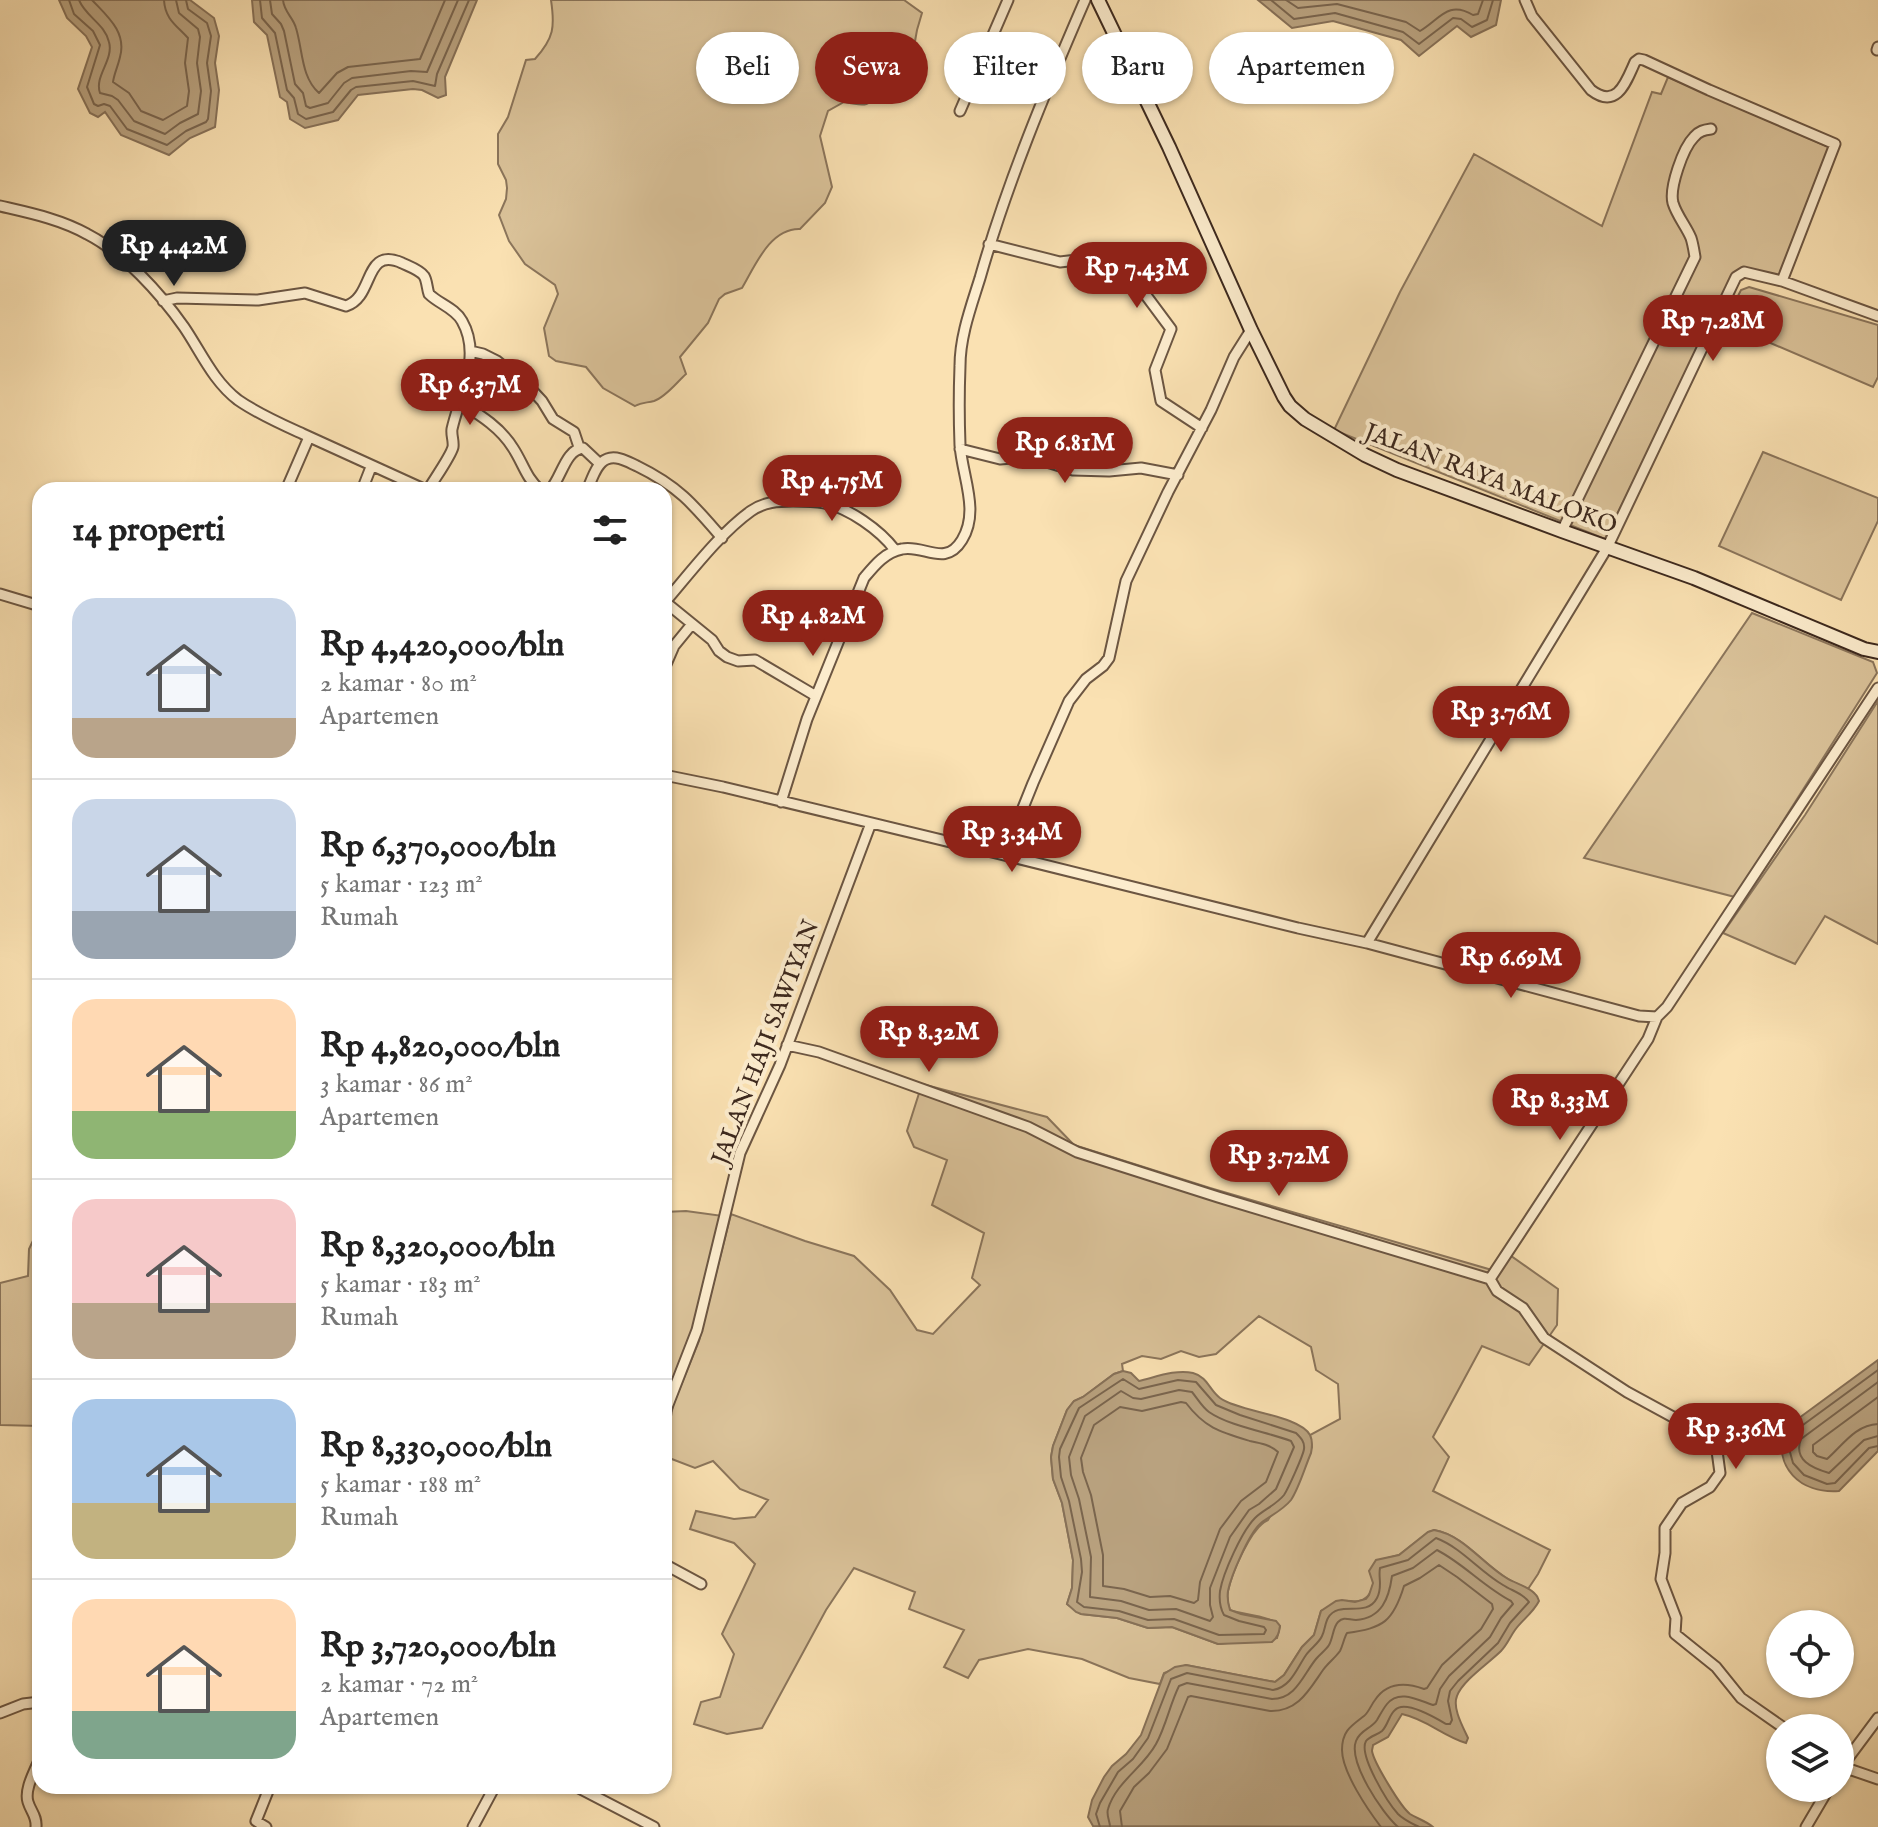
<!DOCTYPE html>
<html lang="id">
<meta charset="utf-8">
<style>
:root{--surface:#fff;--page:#f6f6f6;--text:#222;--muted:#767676;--line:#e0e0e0;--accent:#8f2418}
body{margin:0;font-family:"IM FELL English",serif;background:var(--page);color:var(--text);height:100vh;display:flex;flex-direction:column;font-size:30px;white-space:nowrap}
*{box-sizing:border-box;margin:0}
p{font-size:26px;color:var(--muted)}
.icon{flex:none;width:44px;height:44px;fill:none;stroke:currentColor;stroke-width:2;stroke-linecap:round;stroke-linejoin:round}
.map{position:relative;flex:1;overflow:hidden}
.side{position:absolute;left:32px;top:482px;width:640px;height:1312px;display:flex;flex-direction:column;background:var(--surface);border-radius:24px;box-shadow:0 2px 6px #0004}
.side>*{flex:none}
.hud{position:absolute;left:696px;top:32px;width:760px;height:72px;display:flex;gap:16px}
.tools{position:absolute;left:1766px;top:1610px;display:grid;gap:16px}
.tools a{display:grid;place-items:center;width:88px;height:88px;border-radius:50%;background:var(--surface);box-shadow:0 2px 6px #0004;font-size:40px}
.price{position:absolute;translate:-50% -68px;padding:0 18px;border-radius:28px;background:var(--accent);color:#fff;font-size:26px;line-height:52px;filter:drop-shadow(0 2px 4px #0008)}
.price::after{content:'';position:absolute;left:50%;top:48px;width:24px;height:18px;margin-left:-12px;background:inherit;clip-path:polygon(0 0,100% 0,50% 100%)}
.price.selected{background:#222;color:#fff}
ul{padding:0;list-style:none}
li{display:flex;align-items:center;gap:24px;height:200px;padding:0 40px}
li+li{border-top:2px solid var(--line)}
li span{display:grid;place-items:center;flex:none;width:224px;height:160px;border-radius:24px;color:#555}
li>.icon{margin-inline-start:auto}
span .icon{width:96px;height:96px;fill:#fffc;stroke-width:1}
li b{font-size:34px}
h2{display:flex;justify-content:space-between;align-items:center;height:96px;padding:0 40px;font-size:34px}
.pill{padding:0 28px;border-radius:36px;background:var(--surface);box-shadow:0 2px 6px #0004;font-size:28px;line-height:72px}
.pill.selected{background:var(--accent);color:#fff}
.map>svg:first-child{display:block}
.green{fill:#dac299;stroke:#8b755b;stroke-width:2;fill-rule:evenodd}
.water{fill:#b9a27f;stroke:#877158;stroke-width:2}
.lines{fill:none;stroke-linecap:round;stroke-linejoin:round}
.shore{stroke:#7a654e;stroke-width:2}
.street-casing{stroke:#6c5642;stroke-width:13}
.secondary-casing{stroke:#3c281d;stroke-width:16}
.street{stroke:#fceccd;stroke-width:9}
.secondary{stroke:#fceccd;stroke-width:12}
.labels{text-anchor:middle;stroke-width:8;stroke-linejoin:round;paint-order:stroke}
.street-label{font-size:24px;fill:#3c281d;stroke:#fceccd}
</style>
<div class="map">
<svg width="1878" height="1827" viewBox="0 0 1878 1827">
<rect width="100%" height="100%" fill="#fae1b2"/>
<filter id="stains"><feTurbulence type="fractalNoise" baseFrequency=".0025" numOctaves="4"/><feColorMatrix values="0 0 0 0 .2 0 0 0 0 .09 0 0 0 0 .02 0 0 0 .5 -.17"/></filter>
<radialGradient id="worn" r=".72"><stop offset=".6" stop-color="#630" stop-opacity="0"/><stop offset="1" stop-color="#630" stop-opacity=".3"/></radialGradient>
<path class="green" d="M551,0H904L922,13L917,30L909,75C901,76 890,74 884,80C864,98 882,110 844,102L828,111L820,136L832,187L825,203L800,229C770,228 755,266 742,288L725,294L719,299L708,323L680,357L686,374C677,382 666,397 654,401C647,403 642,402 635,406L603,388L586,367L556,361L549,356L544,328L558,294L555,285L525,264L509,241L499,215L506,199L507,188L506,180L498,164V134L508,117L526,60L535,59C554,38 555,27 551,0Z
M1668,77L1833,149L1778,283L1737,271L1605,539L1334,430L1400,292L1474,154L1602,226L1652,92L1661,94Z
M1749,287L1878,325V377L1873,387L1724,323L1741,290Z
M1763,452L1878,498V521L1841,600L1719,546Z
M1752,613L1873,662L1877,673L1735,897L1584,858Z
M1878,701V944L1825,916L1795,964L1723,933L1805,815Z
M922,1084L1047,1117L1074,1145L1210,1188L1492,1270L1504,1251L1558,1289L1557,1325L1529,1365L1482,1346L1433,1437L1449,1457L1433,1491L1550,1550L1538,1574L1528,1589C1520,1585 1512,1582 1505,1577C1482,1562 1462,1535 1434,1530L1429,1532L1399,1555L1376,1561C1374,1574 1376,1598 1359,1601C1352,1602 1345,1599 1339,1602C1333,1604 1327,1608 1321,1611L1314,1635L1302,1647L1284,1675L1275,1682L1186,1665L1164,1673L1160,1684L1129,1678L1082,1659L1028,1649L979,1660L968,1678L944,1667L964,1630L909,1609L915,1592L854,1568L826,1610L762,1728L727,1734L694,1724L701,1702L720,1697L734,1654L722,1634L755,1564L734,1543L690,1529L696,1511L734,1519L755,1517L768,1500L740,1489L713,1461L695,1468L664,1456L673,1405L699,1341L731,1214L805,1241L854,1256L890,1290L917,1330L933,1334L980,1285L972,1278L984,1233L932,1205L947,1160L914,1147L907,1131ZM1259,1316L1311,1347L1316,1370L1338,1384L1340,1419L1310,1435L1312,1447L1268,1520C1251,1527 1232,1573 1228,1591C1227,1597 1228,1604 1230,1610C1244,1615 1272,1616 1280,1626L1277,1638L1218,1644L1172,1627L1148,1628L1117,1618L1081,1614L1067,1604L1072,1588L1073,1560L1062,1503L1053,1479L1051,1457L1053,1446L1067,1410L1074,1401L1083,1397L1114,1374L1123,1371L1122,1364L1142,1356L1161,1359L1181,1351L1199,1357L1216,1354Z
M686,1211L723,1216L692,1342L664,1401V1212Z
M40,1226V1426L0,1425V1283L28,1276L29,1249Z"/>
<path class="water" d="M59,0H190L214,18L219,36L215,63L219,90L215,127L190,138L169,155L121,135L105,112L98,117L90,113L78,89L92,47L86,36L67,18Z
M252,0H477L445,77L446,95L438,98L422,90L413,89L358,95L338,120L305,128L290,119L287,102L280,97L267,35L254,22Z
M1258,0H1501L1496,25L1471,37L1457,26L1419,56L1401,40L1333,21L1292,28Z
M1878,1360V1451L1839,1491C1800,1494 1773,1467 1784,1429Z
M1123,1371L1131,1373L1139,1381C1156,1377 1176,1369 1193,1373C1208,1377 1209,1390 1220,1398C1239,1412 1299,1415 1310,1435C1313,1441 1312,1448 1311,1453C1305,1467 1299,1488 1291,1500C1283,1510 1270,1516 1261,1523C1249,1533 1231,1576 1228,1591C1227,1598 1228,1604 1230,1610L1241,1614L1276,1621L1280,1626C1279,1633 1278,1637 1272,1642L1218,1644L1172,1627L1148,1628L1117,1618L1081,1614L1076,1612L1067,1604L1072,1588L1073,1560L1062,1503L1053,1479L1051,1457L1053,1446L1067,1410L1074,1401L1083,1397L1114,1374Z
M1434,1530C1464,1535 1483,1565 1508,1579C1517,1584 1530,1587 1536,1595C1538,1597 1538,1599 1539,1601C1533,1613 1522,1620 1515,1630C1510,1637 1507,1645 1501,1651C1489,1663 1463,1680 1457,1696C1452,1708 1463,1727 1468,1738L1466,1743C1443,1736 1426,1719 1402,1714L1388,1737L1373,1745C1373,1747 1372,1749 1372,1751C1374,1763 1401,1807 1410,1814C1418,1819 1426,1821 1433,1827L1093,1826L1088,1817L1092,1800L1104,1777L1112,1766L1126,1754L1141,1735L1164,1674L1175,1667L1186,1665L1275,1682L1284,1675L1302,1647L1314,1635L1321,1611L1336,1601L1342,1600L1355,1602L1366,1599L1369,1595L1373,1583L1369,1571L1376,1560L1399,1555L1428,1532Z"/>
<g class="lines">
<path class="shore" d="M69,0L74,14L93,31L100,45L87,87L94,104L98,106L104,104L110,106L127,129L167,145L186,131L206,122L208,119L211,91L207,63L211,36L207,23L188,9L186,0
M79,0C86,17 105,24 109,42C114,60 94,76 100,93L112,96L118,100L134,121L165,134L180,123L198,114L201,91L197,63L200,37L198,29L179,13L176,0
M92,0C107,16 127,32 120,57C118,66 114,74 113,82L129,93L141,111L163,120L187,106L189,91L185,63L188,38C176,25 165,19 164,0
M260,0L262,18L275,33L287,90L294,98L298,114L306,119L333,112L351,90L356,87L413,81L435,86L437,74L469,0
M270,0L272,14L281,24L284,31L295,84L303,93L306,106L310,108L328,103L344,83L352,78L411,71L427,72L458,0
M283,0C284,12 293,17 296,28C303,51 301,77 319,93L337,73L348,67L420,59L445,0
M1271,0L1294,19L1335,13L1403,32L1419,44L1453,18L1461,19L1472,27L1487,20L1493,0
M1286,0L1298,8L1337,4L1406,22L1420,31C1440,19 1448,0 1473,15L1478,14L1483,0
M1878,1370L1792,1433L1788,1445L1793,1463L1804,1475L1827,1484L1835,1483L1869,1448L1878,1446
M1123,1379L1139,1389L1178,1380L1196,1382L1216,1405L1240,1415L1296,1433C1301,1438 1305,1442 1304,1449C1303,1456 1288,1489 1284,1495C1276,1505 1263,1510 1255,1518C1242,1531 1223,1573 1220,1591C1219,1600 1220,1608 1224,1615L1239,1621L1264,1627L1266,1630L1264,1634L1219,1635L1174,1619L1148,1620L1119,1611L1084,1607L1077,1602L1082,1572L1081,1559L1069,1501L1061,1477L1059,1457L1060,1449L1079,1408Z
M1878,1382L1801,1439C1793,1460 1812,1468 1829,1473L1864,1440L1878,1436
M1179,1390L1192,1392C1197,1398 1202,1407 1209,1412C1229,1426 1267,1432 1291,1441L1294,1447L1276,1489L1259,1504L1249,1510L1230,1537L1210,1588V1605L1213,1617L1210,1621L1176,1609L1149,1610L1121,1601L1090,1597L1091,1557L1079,1499L1071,1475L1069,1457L1085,1416L1121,1391L1133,1398L1141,1399Z
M1878,1397L1813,1445V1452L1817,1456L1827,1459C1843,1445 1855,1425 1878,1424
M1181,1402L1186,1403C1205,1428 1220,1432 1250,1441C1260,1443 1271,1445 1278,1452L1266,1482L1241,1501L1220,1529L1200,1582L1198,1600L1194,1603L1170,1596L1150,1597L1124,1589L1103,1586V1555L1091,1495L1083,1472L1081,1458L1094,1425L1120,1407L1142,1411Z
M1100,1827L1096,1814L1100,1803L1118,1772L1133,1759L1148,1738L1171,1679L1187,1673L1273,1690C1291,1687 1297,1668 1306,1655C1311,1648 1319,1643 1322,1636C1325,1630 1325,1623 1328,1618C1339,1599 1366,1619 1377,1598C1383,1587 1378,1578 1380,1568L1408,1560L1436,1538C1462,1548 1479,1571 1503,1585C1512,1591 1523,1593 1529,1602L1510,1623L1498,1643L1458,1681L1450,1691L1448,1701L1452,1720L1450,1724H1446C1436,1718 1405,1699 1395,1710C1389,1715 1388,1725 1382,1731C1377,1735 1370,1736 1366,1741C1358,1755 1388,1803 1398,1814C1404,1820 1411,1823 1419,1827
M1110,1827C1110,1821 1106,1815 1108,1809C1116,1782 1143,1768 1156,1744C1166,1726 1170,1704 1179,1686L1187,1683L1272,1699C1296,1699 1303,1675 1316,1659C1320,1654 1326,1650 1329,1645C1333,1638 1333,1627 1338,1622C1344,1616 1349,1620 1356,1620C1382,1618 1389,1598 1392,1576L1413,1568L1437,1550C1464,1564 1484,1587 1511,1601L1513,1604L1501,1618L1490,1637L1449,1676L1440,1689L1436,1704L1433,1705C1418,1700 1399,1689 1387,1704C1383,1709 1380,1715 1377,1720C1371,1729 1360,1730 1356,1741C1348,1762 1382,1813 1398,1827
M1122,1827L1120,1811L1134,1787L1149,1773L1167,1749L1188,1697L1191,1696L1270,1711C1298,1712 1309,1690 1323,1670C1328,1663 1335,1658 1340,1651C1343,1645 1344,1638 1347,1633C1383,1628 1393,1622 1404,1586L1420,1578L1439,1565L1457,1577L1492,1604L1493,1609L1481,1629L1442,1665L1427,1688L1424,1689C1405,1682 1387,1682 1375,1700C1371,1705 1369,1712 1364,1716C1351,1726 1342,1731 1342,1750C1342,1772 1368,1810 1381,1827"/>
<g class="street-casing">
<path id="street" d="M1525,0L1532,16L1591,90C1617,110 1626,82 1635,62L1639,59L1644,60L1709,90L1835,144L1782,281
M1877,50L1878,47
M960,111L1008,0
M0,206C30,213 60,219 87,234C124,253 160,293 184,327C201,352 213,381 238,400C258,414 281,424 303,434C344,453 385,471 426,490
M989,244L1060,262L1094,258L1142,290L1171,329L1155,370L1161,401L1202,428
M163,301L177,298L258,300L305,293L346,306C375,297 363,246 402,263C408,266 420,270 424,276C427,280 427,289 429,294C439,304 455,308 462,321C482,356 460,394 452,429C451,435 454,441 453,447C451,456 433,481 428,490
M470,351L483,354L497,361L529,387L542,401L553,419L574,432L579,447
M461,403C480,415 501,428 513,448C523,463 526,478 540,490
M960,449L1000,459L1023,457L1037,459L1073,470L1109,471L1141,468L1178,475
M286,490L309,437
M362,490L371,467
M550,490C562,477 565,450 583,448L600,464
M587,490C592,480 596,463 607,459C617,455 628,462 637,466C678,486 693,504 722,538
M1562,531L1695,257C1694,251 1693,244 1691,238C1686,226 1677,216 1673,203C1669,188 1683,148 1694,137C1699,131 1704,130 1711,129
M0,594L40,606
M664,601L712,640L719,651L727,657L738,661L755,660L816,696
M665,602C690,573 720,533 751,511C764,502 778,501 793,501C803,501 814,501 824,503C849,508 880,530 895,550
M664,669L674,646L692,624
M664,775L723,787L1004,855L1298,928L1367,943L1639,1016L1657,1017
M781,802L807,719L864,578C874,566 885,552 902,549C924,544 945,568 962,540C980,511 962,476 960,445C959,419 959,392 960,366C960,336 971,307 980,278C1007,183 1046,90 1085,0
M1004,855L1033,783L1069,701L1086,679L1103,666L1109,658L1126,581L1168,492L1211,410L1234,357L1251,330
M1367,943L1607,548L1736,277L1744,272L1782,281L1878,316
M787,1045L819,1052L1028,1127L1077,1152L1218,1197L1490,1279L1497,1291L1523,1308L1544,1338L1627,1392L1695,1429L1717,1451L1720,1473L1710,1487L1682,1503L1665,1528V1553L1661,1579L1676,1618L1675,1634L1716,1667L1741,1698L1784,1728
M1490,1279L1648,1039L1657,1017L1667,1007L1878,688
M664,1415L697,1330L740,1153L780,1065L871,823
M664,1564L701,1584
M0,1713L23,1704L40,1702
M1840,1766L1878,1779
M1840,1769L1878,1718
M575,1786L654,1827
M36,1827C37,1816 31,1812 28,1802C24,1789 35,1771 40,1758
M266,1827L256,1821L270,1786
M473,1827L495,1786
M1806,1827L1829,1788"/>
</g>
<g class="secondary-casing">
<path id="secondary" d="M1098,0L1169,147L1251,330L1284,397L1290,406L1305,419L1365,455L1397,470L1562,531L1694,578L1864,649L1878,652"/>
</g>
<use href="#street" class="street"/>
<use href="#secondary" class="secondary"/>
</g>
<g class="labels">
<g class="street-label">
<text transform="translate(1491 478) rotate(21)" y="8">JALAN RAYA MALOKO</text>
<text transform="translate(765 1042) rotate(-69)" y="8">JALAN HAJI SAWIYAN</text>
</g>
</g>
<rect width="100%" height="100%" filter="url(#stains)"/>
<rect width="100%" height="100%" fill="url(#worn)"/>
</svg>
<div class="tools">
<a><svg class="icon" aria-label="locate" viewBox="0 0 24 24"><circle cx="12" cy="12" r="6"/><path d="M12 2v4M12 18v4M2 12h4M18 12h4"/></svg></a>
<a><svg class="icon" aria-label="layers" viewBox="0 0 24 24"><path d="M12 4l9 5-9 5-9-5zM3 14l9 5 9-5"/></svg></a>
</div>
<b class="price selected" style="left:174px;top:288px">Rp 4.42M</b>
<b class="price" style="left:1137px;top:310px">Rp 7.43M</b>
<b class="price" style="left:1713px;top:363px">Rp 7.28M</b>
<b class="price" style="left:470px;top:427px">Rp 6.37M</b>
<b class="price" style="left:1065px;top:485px">Rp 6.81M</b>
<b class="price" style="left:832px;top:523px">Rp 4.75M</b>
<b class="price" style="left:813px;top:658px">Rp 4.82M</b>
<b class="price" style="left:1501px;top:754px">Rp 3.76M</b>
<b class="price" style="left:1012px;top:874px">Rp 3.34M</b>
<b class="price" style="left:1511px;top:1000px">Rp 6.69M</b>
<b class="price" style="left:929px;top:1074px">Rp 8.32M</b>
<b class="price" style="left:1560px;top:1142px">Rp 8.33M</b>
<b class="price" style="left:1279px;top:1198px">Rp 3.72M</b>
<b class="price" style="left:1736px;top:1471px">Rp 3.36M</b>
<div class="hud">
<a class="pill">Beli</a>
<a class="pill selected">Sewa</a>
<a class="pill">Filter</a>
<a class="pill">Baru</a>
<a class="pill">Apartemen</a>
</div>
<section class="side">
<h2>14 properti<svg class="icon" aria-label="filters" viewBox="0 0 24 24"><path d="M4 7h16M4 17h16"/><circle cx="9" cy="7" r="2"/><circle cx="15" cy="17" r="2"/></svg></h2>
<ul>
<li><span style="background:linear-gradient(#c9d6e8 75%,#b9a48a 0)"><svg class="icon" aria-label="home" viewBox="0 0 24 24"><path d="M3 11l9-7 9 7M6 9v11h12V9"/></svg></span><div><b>Rp 4,420,000/bln</b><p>2 kamar · 80 m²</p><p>Apartemen</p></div></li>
<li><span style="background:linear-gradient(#c9d6e8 70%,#9aa5b1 0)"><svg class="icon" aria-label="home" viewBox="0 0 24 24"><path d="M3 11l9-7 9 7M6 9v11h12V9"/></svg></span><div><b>Rp 6,370,000/bln</b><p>5 kamar · 123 m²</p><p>Rumah</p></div></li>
<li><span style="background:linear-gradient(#ffd9b3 70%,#8fb573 0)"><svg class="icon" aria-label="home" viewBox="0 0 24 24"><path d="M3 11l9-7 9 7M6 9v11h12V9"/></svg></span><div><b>Rp 4,820,000/bln</b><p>3 kamar · 86 m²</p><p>Apartemen</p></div></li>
<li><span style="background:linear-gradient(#f6c9c9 65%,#b9a48a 0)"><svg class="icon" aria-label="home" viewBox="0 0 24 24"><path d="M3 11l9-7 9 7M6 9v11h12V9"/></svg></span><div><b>Rp 8,320,000/bln</b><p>5 kamar · 183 m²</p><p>Rumah</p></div></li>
<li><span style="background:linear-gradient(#a9c7e8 65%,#c2b280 0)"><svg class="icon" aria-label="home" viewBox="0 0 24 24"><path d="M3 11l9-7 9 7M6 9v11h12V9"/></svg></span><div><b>Rp 8,330,000/bln</b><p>5 kamar · 188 m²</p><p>Rumah</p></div></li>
<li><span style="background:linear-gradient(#ffd9b3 70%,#7fa58c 0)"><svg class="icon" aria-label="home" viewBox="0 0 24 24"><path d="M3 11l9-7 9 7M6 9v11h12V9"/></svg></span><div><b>Rp 3,720,000/bln</b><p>2 kamar · 72 m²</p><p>Apartemen</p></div></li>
</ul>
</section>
</div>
